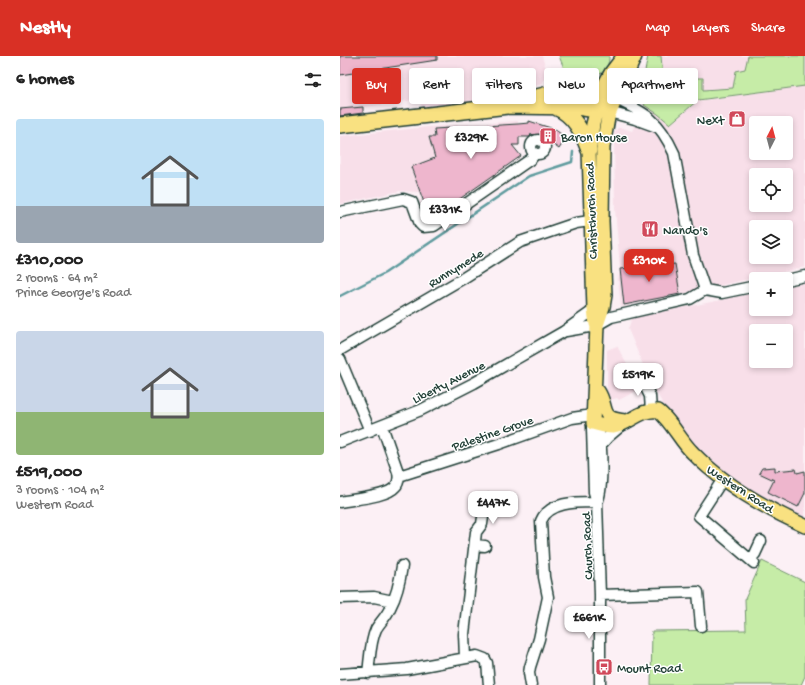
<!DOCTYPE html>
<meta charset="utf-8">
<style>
:root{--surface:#fff;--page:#f2f2f2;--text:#222;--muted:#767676;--accent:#d93025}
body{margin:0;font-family:"Gochi Hand",sans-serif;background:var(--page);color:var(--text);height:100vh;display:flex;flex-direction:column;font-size:15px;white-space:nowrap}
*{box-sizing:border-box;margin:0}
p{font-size:13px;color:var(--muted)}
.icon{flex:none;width:22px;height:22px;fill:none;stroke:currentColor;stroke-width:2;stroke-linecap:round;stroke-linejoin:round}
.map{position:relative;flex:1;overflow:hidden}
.side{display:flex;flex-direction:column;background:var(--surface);width:340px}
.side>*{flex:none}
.banner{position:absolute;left:12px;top:12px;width:380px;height:36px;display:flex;gap:8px}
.needle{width:26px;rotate:6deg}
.controls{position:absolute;left:409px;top:60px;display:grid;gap:8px}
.controls a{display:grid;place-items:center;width:44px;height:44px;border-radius:4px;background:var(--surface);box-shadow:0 2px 6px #0003;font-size:20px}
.price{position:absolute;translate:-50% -34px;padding:0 9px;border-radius:8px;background:#fff;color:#222;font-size:13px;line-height:26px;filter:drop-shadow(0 1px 2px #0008)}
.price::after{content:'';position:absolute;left:50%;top:24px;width:12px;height:9px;margin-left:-6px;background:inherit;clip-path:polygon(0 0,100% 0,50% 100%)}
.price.active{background:var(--accent);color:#fff}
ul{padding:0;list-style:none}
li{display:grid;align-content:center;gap:8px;height:212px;padding:0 16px}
li span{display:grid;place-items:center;height:124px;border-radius:4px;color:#555}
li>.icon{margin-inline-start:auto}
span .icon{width:72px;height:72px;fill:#fffc;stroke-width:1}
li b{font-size:17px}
h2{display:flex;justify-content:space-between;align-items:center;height:48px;padding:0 16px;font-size:17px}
.tag{padding:0 14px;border-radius:4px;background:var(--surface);box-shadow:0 2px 6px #0003;font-size:14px;line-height:36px}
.tag.active{background:var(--accent);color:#fff}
header{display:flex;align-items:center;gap:24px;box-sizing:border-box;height:56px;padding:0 20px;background:var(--accent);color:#fff}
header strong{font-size:19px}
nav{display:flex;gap:22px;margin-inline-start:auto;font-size:14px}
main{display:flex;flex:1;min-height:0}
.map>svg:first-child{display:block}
.built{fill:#f8dfe9;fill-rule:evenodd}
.green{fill:#c6eca7;stroke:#72946e}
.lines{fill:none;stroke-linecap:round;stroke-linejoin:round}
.stream{stroke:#5f9b9e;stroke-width:2.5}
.building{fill:#eeb6cd;stroke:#1f3d34}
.minor-casing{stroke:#1f3d34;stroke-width:13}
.major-casing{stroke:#1f3d34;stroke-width:16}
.highway-casing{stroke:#1f3d34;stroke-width:18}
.minor{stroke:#fff;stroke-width:10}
.major{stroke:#f9e181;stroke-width:13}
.highway{stroke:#f9e181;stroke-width:15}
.labels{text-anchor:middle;stroke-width:3;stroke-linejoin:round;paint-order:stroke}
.poi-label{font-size:13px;fill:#1f3d34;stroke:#fff;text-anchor:start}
.street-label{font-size:13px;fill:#1f3d34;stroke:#fff}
</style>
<header>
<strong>Nestly</strong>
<nav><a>Map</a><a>Layers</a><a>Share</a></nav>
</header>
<main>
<section class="side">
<h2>6 homes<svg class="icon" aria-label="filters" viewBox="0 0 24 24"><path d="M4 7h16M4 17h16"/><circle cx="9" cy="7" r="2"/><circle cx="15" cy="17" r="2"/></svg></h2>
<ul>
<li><span style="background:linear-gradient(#bfe0f5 70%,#9aa5b1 0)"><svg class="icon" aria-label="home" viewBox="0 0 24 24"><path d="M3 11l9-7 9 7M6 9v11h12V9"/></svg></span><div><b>£310,000</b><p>2 rooms · 64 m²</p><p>Prince George's Road</p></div></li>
<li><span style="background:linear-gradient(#c9d6e8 65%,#8fb573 0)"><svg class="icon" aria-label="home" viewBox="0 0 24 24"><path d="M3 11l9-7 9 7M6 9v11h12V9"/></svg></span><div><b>£519,000</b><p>3 rooms · 104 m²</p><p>Western Road</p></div></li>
</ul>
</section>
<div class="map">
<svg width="465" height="629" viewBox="0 0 465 629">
<rect width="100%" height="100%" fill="#fcf0f5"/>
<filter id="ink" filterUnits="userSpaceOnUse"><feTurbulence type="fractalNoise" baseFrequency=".025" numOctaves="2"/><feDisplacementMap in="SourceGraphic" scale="8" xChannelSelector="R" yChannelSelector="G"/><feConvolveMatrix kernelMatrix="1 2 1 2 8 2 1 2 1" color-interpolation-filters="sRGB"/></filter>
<g filter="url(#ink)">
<path class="built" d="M0,0H202L207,17L203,26L196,30L155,43L81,51L80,43L26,51L0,53Z
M321,0H408L405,13L396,15L393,32L363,34V22H323Z
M465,30V211L281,251L278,223L280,211L275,153L274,80L275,75L278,72H283L292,75L304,49L318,58L331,68L357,45ZM416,67H446V97H416ZM416,119H446V149H416ZM416,171H446V201H416Z
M178,65L179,89H177L86,152L79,136L60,135L0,148V80L89,71Z
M465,227V462L409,435L362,397L332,363L311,328L288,273L292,262L416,237V253H446V231ZM416,275H446V305H416Z
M277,290L300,333L279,344L277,342L267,345V294Z"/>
<path class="green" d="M219,0H269C270,16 253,25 239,24C236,24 233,24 231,22C225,17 222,7 219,0Z
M308,0H321L323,22H363V34L393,32L396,15L405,13L408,0H465V30L358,44L330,68L318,58L304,49L308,40L304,20Z
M422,505L465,526V620L461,629H311L312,575L406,574L405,543Z"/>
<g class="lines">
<path class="stream" d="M0,240L45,217L189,120L232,106L233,96"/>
</g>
<path class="building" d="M0,0H97V4L0,19Z
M23,51V57L0,60V53Z
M189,65L217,74V75L226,82L219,93L204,82L191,78L190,81H179V89H172L181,100L91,163L86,152L71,111L95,102L89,81H95L94,73L178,68L189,67Z
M335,208L340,238L284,249L280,213Z
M435,411V415L456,413L457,417L465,415V437L458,451L428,436L434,424L419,417L422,412Z"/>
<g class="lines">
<g class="minor-casing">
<path id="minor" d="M274,42C306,57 319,64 334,97L353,199L365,234
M269,56L295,63L317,71
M191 91a7 7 0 1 1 14 0a7 7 0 1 1-14 0Z
M0,156L63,143L72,146L80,168L83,171L94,170L191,103L195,98
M446,224L465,220
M257,269L271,261L280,259L350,243L365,234L382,237L416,230
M226,275L249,271L257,273
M0,294L122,223L180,186L236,167L250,165
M0,303L30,375
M301,322L310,340L311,355
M253,367L252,372L254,436L257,446L260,539V629
M254,368C256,370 258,373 259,376C262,390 263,430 258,444
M0,386L81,354L134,327L223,276L254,254
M260,390L268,381L282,369
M59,420L159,388L232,362L253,359
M383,423L359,460L414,507
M0,446C13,443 47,441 55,431C59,427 59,421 58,416L42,370
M135,489L145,490
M410,503L415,498L421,485
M260,539L358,536L361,570
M0,542L34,541L53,545
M125,602L124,578L136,476L142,468L145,447L150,443H157
M28,617C30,603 30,586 36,573C40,566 47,560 50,552C57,539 60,525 62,510
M0,618L67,613L137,600L145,603L147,607L149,629
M191,629L189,617L190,611L199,583L208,541L204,521L201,465C209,445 238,446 257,446"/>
</g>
<g class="major-casing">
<path id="major" d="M269,56L263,90L262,165L265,239L263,251L257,269L253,367C260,369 266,371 273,371C288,369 301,352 318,355C330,363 341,386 353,397C384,429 425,452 465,470
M256,268L254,254L249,94L253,68L261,37
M258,335C269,352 258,363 286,365"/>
</g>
<g class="highway-casing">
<path id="highway" d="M261,37L272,17L285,0
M178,47C210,35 243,29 274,42
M215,51C235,59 242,76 249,94
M0,69L168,50L237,51L269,56L294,0"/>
</g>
<use href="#minor" class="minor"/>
<use href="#major" class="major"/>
<use href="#highway" class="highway"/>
</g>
</g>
<defs>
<g id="shop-square" transform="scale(0.9)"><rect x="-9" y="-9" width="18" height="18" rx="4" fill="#d1495b" stroke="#fff"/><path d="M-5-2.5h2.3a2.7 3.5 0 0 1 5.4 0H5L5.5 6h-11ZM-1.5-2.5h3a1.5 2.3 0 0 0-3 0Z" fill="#fff"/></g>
<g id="building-square" transform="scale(0.9)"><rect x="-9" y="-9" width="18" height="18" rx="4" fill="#d1495b" stroke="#fff"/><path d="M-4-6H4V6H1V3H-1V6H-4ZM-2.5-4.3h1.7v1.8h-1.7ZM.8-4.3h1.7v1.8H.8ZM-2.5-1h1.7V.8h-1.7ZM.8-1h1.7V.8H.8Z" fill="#fff"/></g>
<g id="restaurant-square" transform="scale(0.9)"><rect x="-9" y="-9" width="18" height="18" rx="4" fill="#d1495b" stroke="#fff"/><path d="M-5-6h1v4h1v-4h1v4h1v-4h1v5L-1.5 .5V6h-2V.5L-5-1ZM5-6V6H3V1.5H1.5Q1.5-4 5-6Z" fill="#fff"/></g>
<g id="bus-square" transform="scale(0.9)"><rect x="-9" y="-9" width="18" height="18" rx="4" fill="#d1495b" stroke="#fff"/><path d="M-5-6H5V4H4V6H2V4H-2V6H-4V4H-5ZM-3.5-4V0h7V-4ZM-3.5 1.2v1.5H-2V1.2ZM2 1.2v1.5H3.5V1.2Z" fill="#fff"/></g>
</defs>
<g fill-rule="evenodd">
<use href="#shop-square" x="397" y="63"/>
<use href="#building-square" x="208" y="80"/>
<use href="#restaurant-square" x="310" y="173"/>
<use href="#bus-square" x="264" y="611"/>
</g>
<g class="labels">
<g class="poi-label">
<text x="384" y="68" text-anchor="end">Next</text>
<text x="221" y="85">Baron House</text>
<text x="323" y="178">Nando's</text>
<text x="277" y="616">Mount Road</text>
</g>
<g class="street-label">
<text transform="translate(250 155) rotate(-92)" y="5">Christchurch Road</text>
<text transform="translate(115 211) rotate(-32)" y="5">Runnymede</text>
<text transform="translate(108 325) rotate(-27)" y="5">Liberty Avenue</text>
<text transform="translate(152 376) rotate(-19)" y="5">Palestine Grove</text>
<text transform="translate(401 432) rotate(33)" y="5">Western Road</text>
<text transform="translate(246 490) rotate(-92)" y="5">Church Road</text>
</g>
</g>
</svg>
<div class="controls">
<a><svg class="needle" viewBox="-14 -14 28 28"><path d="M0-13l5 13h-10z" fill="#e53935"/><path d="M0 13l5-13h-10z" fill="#767676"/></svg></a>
<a><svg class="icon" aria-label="locate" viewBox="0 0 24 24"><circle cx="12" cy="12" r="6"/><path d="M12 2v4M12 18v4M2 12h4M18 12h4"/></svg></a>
<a><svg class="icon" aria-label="layers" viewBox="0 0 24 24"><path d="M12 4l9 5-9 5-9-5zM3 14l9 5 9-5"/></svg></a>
<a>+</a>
<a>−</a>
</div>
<b class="price" style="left:131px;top:104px">£329K</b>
<b class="price" style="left:105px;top:176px">£331K</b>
<b class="price active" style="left:309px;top:227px">£310K</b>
<b class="price" style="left:298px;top:341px">£519K</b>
<b class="price" style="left:153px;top:469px">£447K</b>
<b class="price" style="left:249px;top:584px">£661K</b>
<div class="banner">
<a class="tag active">Buy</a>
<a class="tag">Rent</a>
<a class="tag">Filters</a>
<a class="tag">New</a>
<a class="tag">Apartment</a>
</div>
</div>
</main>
